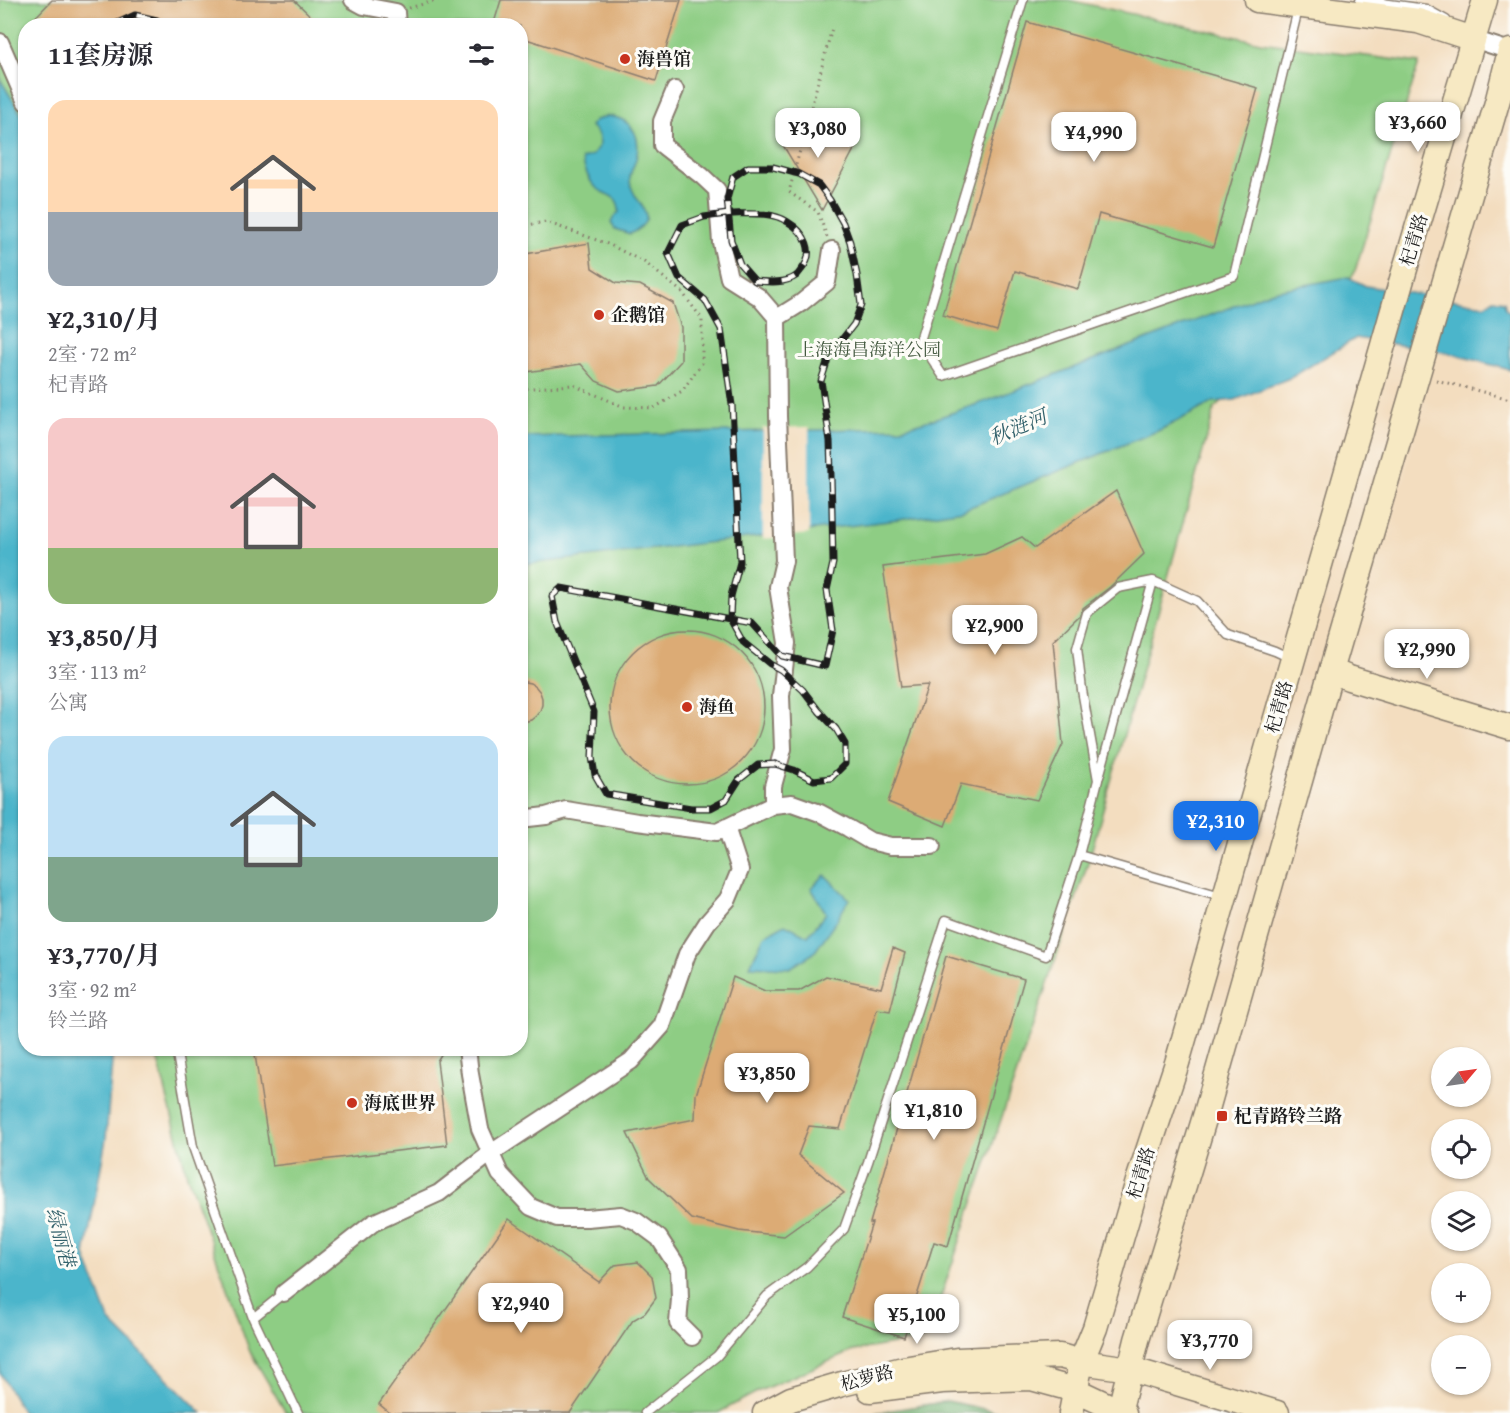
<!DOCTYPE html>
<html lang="zh">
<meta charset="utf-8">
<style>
:root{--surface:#fff;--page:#f7f7f7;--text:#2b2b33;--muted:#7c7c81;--accent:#1a73e8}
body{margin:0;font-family:"Gentium Book Plus","Noto Serif SC",serif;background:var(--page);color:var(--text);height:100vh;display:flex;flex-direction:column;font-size:22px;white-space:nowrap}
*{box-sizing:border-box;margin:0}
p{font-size:20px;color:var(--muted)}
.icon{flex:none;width:33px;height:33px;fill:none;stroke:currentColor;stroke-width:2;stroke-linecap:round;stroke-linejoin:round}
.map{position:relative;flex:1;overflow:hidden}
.sheet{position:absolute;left:18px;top:18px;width:510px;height:1038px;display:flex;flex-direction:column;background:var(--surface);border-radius:24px;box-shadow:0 2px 4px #0004}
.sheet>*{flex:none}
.needle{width:39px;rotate:61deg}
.controls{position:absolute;left:1431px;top:1047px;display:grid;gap:12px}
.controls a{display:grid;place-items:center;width:60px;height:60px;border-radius:50%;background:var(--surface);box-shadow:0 2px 4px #0004;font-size:30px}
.price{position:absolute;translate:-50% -51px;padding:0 14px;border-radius:12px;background:#fff;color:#222;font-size:20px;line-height:39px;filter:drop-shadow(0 2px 3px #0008)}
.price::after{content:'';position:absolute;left:50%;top:36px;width:18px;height:14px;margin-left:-9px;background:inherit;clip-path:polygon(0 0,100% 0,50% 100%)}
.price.selected{background:var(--accent);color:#fff}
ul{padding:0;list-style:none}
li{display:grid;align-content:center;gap:12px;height:318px;padding:0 30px}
li span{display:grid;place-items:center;height:186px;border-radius:18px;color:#555}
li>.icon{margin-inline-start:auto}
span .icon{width:108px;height:108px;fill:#fffc;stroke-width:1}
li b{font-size:26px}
h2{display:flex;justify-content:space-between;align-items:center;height:72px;padding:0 30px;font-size:26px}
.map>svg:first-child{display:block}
.green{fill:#8ecd84;stroke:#557450;stroke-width:1.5}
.forest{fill:#72b072;stroke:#476647;stroke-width:1.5}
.water{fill:#4cb5cb;stroke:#346874;stroke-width:1.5}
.pier{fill:#f3ddbf}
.building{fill:#dcab75}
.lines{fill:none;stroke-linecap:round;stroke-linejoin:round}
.lane-casing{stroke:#887c6e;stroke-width:11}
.street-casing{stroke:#887c6e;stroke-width:20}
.secondary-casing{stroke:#887c6e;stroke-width:27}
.path{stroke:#887c6e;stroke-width:3;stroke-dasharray:1.5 4.5;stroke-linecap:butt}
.lane{stroke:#fff;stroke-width:8}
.street{stroke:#fff;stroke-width:16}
.secondary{stroke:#f7e9c3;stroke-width:24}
.rail-casing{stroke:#1c1c1c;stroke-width:7}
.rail{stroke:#fdfcf7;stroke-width:4.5;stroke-dasharray:14;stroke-linecap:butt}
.poi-dot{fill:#c8321e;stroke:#fdfcf7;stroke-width:2}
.labels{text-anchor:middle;stroke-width:6;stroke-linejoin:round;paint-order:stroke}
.poi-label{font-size:18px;font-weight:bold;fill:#1c1c1c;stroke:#fdfcf7;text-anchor:start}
.street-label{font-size:18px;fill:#1c1c1c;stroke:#fdfcf7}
.park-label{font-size:18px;fill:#445a40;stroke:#fdfcf7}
.water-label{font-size:20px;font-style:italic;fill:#32616b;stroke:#fdfcf7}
</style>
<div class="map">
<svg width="1510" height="1413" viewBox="0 0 1510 1413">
<rect width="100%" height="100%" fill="#fdfcf7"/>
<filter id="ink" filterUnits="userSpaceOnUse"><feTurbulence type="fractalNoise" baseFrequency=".0167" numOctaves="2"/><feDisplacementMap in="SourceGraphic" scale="12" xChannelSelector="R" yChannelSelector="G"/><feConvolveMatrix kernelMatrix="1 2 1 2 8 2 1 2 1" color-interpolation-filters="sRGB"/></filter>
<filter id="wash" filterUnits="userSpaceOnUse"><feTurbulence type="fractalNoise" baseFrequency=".008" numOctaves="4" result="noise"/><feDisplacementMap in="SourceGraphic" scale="24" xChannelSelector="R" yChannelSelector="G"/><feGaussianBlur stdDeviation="1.35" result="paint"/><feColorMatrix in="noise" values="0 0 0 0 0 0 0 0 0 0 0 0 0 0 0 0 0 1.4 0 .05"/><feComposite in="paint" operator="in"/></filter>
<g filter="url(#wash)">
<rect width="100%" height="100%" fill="#f3ddbf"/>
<path class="green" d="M0,0H1068L1260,42L1419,63L1354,274L1215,408L1089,860L927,1338L853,1351L759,1391L718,1413H286L250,1352L187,1175L155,1049L520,1048V26H26L25,136L0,90Z"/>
<path class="forest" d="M948,1401L1002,1413H875Z"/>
<path class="water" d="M0,79L26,122V1048L113,1049L106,1139L85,1255L109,1320L202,1413H23L0,1373Z
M608,116C632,118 642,137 636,159C634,167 629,173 630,181C631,203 666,216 630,234L615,229L611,223L614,217L619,212C619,195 609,197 598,189C589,183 585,169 582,159L593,155L600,144C599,135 597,131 590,126L596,120Z
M1348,277L1366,286L1485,305L1494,299L1504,301L1506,310L1510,311V370L1449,353L1356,338L1292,377L1235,400L1214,402L1160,430L963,510L898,520L521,565L520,437L901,428L934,419L989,400L1273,291Z
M825,875L849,899L837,920L814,953L790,968L750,966L764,936L785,924L808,936L826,913L811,888Z"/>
<path class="pier" d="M809,427V534L763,539V428Z"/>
<g id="blocks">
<path class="building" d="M52,0H294L321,26H27Z
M501,0H681L656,81L520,37V26H493Z
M1027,22L1258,88L1213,247L1099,214L1078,289L1015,271L997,331L943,315Z
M787,124L857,144L822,210L781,142Z
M589,243L592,268L616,283L640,285L673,303L681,327V361L658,386L619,391L596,381L581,364L520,373V255Z
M1116,491L1144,554L1110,587L1083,608L1080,615L1053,641L1063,744L1037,800L961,784L945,826L888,802L928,685L901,687L883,567L985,554L1022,537L1035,548Z
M610 707a77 77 0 1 1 154 0a77 77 0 1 1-154 0Z
M520,681L530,683L536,687L540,692L542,698V705L540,711L536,716L531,720L520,723Z
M893,948L905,953L890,1011L877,1009L840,1129L809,1126L798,1155L844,1193L784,1236L739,1231L692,1219L649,1178L627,1133L695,1119L696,1095L733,977L765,991H799L826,976L881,988Z
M946,956L1024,979L948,1246L934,1242L904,1337L842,1317L872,1223H870Z
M254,1048H445L437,1061L447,1145L272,1166Z
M509,1219L599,1282L615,1265L638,1262L652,1276L656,1298L645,1313L633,1320L570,1413H390L379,1404Z"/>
</g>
</g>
<g filter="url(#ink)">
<use href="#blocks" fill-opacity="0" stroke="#887c6e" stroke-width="1.5"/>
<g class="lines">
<g class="lane-casing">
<path id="lane" d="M1023,0L920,341L943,376L1234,276L1298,9
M1360,0L1426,9L1446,20
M1099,777L1153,581
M1221,896L1079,855L1098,780L1082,690L1077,648L1087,613L1118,588L1153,581L1197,601L1228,635L1275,651L1290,658
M176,1048L193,1147L253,1318L298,1413
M253,1318L284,1293
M645,1413L717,1356L767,1296L807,1267L844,1229L868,1162L946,920L1046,956L1079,855"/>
</g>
<g class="street-casing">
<path id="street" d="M353,0L364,6L396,12L397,26
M1473,39L1510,51
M0,42L26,102
M675,90L662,121V145L702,176L717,190L721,242L729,278L759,297L777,318L801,303L827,282L832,250
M773,805V786L783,749L781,696L787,643L778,587L784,561L778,416L777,318
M520,819L546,816L566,810L637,822L717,832L773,805L792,803L820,813L848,828L870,841L891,846H932
M467,1048L470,1074L480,1129L500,1174L531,1207L557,1218H587L621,1215L636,1221L659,1238L679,1269L680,1299L678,1323L692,1337
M284,1293L373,1223L439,1193L491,1153L631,1061L662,1026L687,954L707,923L728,899L740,870L726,827"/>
</g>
<g class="secondary-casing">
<path id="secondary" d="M1257,0L1418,21L1473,39
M1331,671L1349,678L1510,727
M870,1390L942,1381L1031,1378L1075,1390L1124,1413
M765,1413L791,1399L842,1384L903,1369L957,1360L1060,1356L1081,1362L1130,1369L1277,1413
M1071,1413L1081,1362L1095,1328L1139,1178L1177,1063L1402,279L1485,0
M1119,1413L1137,1340L1206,1113L1331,671L1498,99L1510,51"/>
</g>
<path class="path" d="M409,8L438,0
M520,226L546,222L608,244L644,262L682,292L702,319V363L682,391L654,408L624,407L573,385L520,389
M827,237L818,212L789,192L832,28
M1436,380L1510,399"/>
<use href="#lane" class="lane"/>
<use href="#street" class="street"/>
<use href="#secondary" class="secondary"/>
<g class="rail-casing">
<path id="rail" d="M111,26L135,15L157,20L162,26
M775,764L758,765L739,780L726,800L711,808H691L606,794L595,775L592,757L594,712L557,622L552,596L561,588L752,623L782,656L825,666L833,630L827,590L833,563L832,511L830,441L821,381L829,356L854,324L861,305L857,275L850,242L843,223L830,200L819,185L799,174L773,167H748L733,177L727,199L731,240L740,264L755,281C768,282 785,284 796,276C799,274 800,271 802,269C816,252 805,232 788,222C771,211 748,214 729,214H727L704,217L682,225L668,253L679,278L705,300L721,329L732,405L740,562L731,596L730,619L743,642L770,664L781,670L803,690L819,711L836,729L845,744V764L831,778L814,780L794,770L775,764"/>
</g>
<use href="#rail" class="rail"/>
</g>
</g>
<g class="poi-dot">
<circle cx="625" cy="59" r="6"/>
<circle cx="599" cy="315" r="6"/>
<circle cx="687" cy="707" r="6"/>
<circle cx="352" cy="1103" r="6"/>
<rect x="1216" y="1110" width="12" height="12" rx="3"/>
</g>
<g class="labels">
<g class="poi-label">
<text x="637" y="65">海兽馆</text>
<text x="611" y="321">企鹅馆</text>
<text x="699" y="713">海鱼</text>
<text x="364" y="1109">海底世界</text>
<text x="1234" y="1122">杞青路铃兰路</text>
</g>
<g class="street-label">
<text transform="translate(1414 240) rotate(-73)" y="6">杞青路</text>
<text transform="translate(1279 707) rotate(-74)" y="6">杞青路</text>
<text transform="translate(1141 1173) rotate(-73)" y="6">杞青路</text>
<text transform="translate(867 1378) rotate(-15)" y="6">松萝路</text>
</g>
<g class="park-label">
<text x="869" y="356">上海海昌海洋公园</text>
</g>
<g class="water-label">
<text transform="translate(1018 427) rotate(-23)" y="7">秋涟河</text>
<text transform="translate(61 1237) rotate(75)" y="7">绿丽港</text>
</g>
</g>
</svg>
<div class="controls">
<a><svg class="needle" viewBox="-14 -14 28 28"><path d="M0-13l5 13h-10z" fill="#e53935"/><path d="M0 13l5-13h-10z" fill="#7c7c81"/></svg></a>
<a><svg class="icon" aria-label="locate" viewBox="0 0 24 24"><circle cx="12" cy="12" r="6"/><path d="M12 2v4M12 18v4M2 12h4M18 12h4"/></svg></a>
<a><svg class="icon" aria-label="layers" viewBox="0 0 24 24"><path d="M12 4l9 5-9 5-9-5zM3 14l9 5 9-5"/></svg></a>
<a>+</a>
<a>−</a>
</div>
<b class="price" style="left:1418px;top:153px">¥3,660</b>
<b class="price" style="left:818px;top:159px">¥3,080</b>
<b class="price" style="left:1094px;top:163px">¥4,990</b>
<b class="price" style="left:995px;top:656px">¥2,900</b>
<b class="price" style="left:1427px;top:680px">¥2,990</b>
<b class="price selected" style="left:1216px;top:852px">¥2,310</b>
<b class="price" style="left:767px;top:1104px">¥3,850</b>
<b class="price" style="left:934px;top:1141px">¥1,810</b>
<b class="price" style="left:521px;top:1334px">¥2,940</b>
<b class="price" style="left:917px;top:1345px">¥5,100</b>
<b class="price" style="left:1210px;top:1371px">¥3,770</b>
<section class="sheet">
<h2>11套房源<svg class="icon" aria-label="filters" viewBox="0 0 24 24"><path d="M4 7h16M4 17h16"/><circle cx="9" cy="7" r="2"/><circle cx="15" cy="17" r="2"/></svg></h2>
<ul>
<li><span style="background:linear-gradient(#ffd9b3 60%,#9aa5b1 0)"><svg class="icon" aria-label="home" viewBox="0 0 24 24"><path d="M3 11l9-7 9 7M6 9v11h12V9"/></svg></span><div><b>¥2,310/月</b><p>2室 · 72 m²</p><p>杞青路</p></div></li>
<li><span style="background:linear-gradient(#f6c9c9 70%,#8fb573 0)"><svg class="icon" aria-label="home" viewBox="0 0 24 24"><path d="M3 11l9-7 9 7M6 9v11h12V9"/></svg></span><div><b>¥3,850/月</b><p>3室 · 113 m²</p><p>公寓</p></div></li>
<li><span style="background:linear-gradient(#bfe0f5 65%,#7fa58c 0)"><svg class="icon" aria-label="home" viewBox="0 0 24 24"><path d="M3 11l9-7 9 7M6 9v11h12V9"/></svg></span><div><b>¥3,770/月</b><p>3室 · 92 m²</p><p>铃兰路</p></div></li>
</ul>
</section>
</div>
